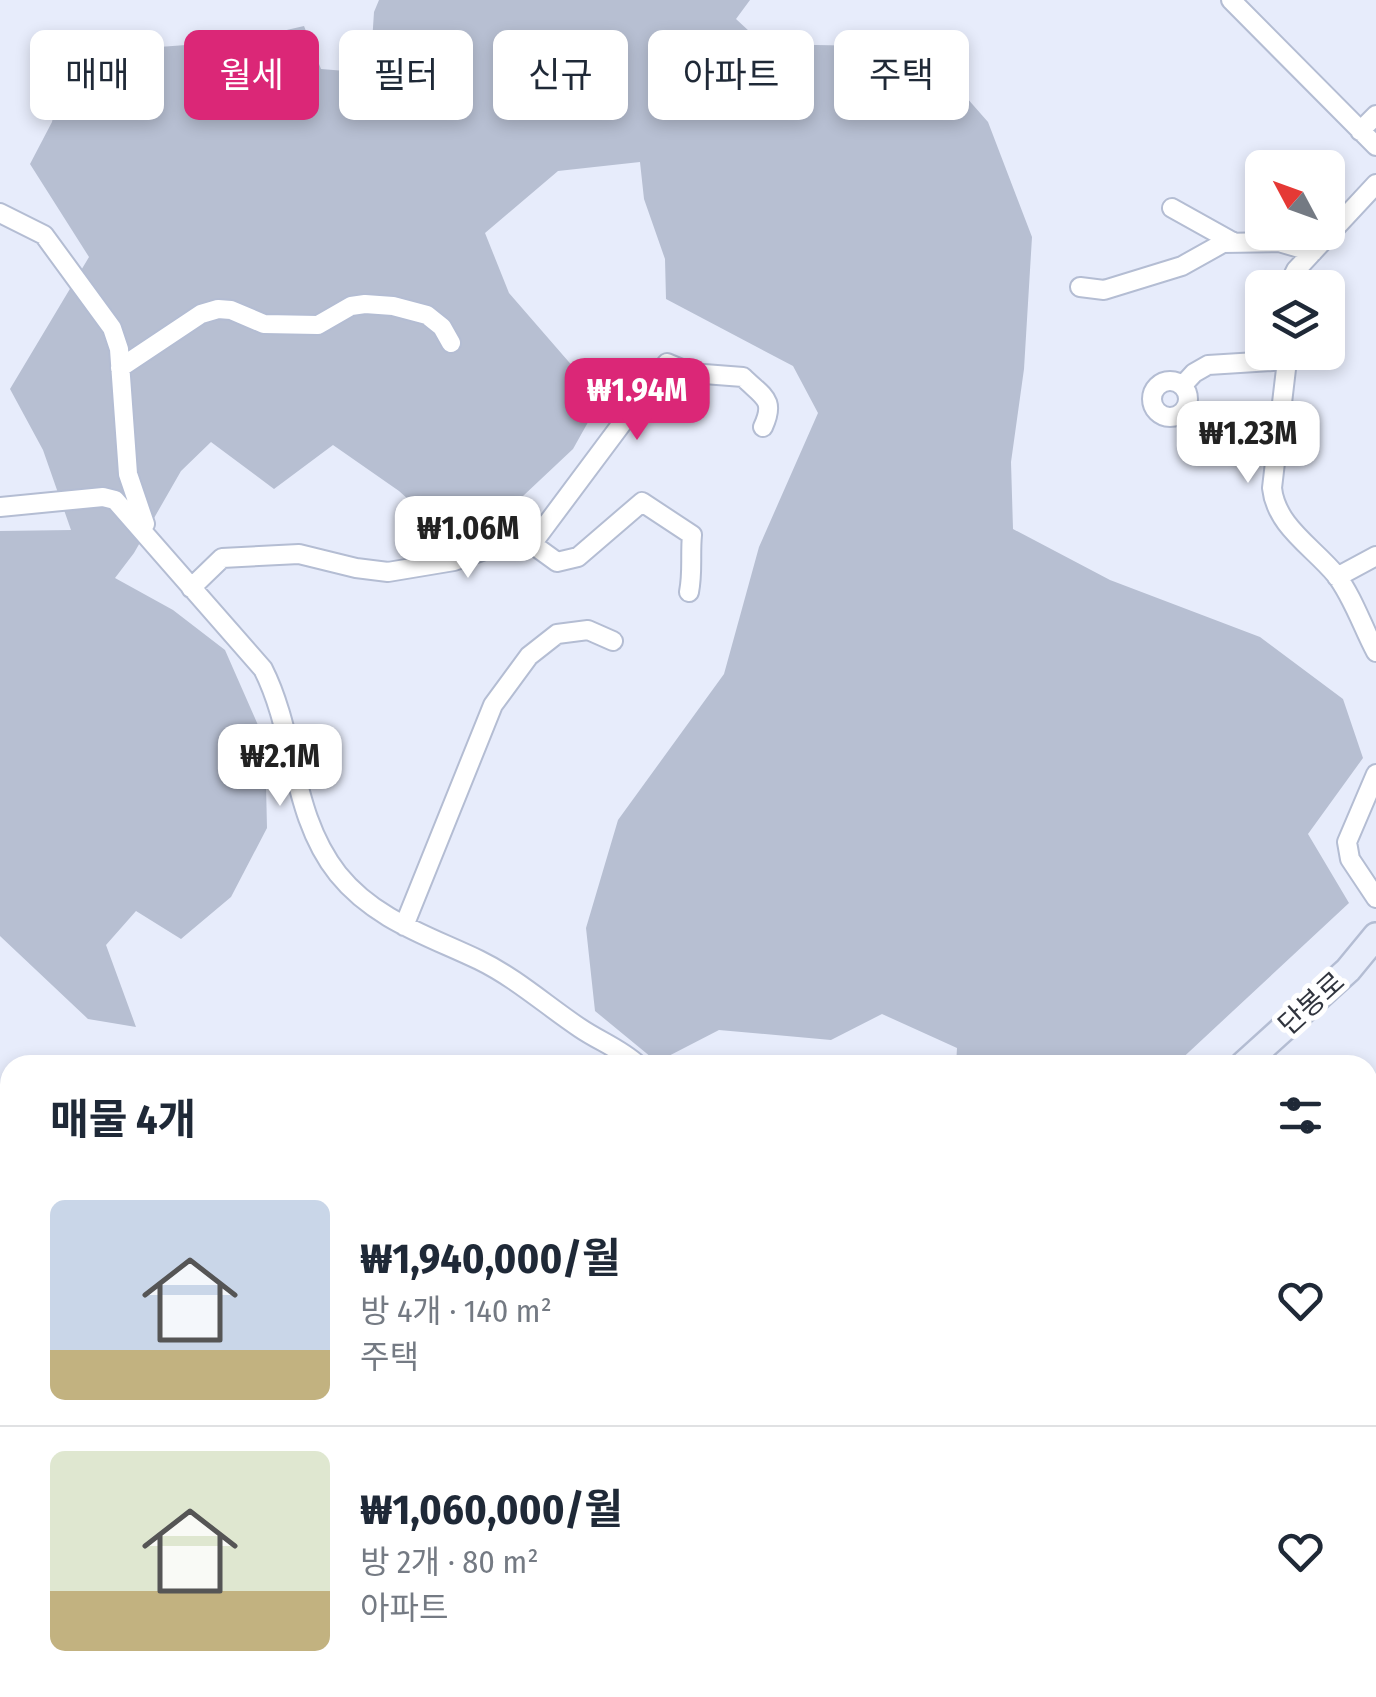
<!DOCTYPE html>
<html lang="ko">
<meta charset="utf-8">
<style>
:root{--surface:#fff;--page:#f6f6f7;--text:#1f2937;--muted:#747a83;--line:#e0e1e3;--accent:#db2777}
body{margin:0;font-family:"Fira Sans Condensed","Noto Sans KR",sans-serif;background:var(--page);color:var(--text);height:100vh;display:flex;flex-direction:column;font-size:38px;white-space:nowrap}
*{box-sizing:border-box;margin:0}
p{font-size:32px;color:var(--muted)}
.icon{flex:none;width:55px;height:55px;fill:none;stroke:currentColor;stroke-width:2;stroke-linecap:round;stroke-linejoin:round}
.map{position:relative;flex:1;overflow:hidden}
.details{position:absolute;left:0px;top:1055px;width:1378px;height:642px;display:flex;flex-direction:column;background:var(--surface);border-radius:30px 30px 0 0;box-shadow:0 5px 15px #0003}
.details>*{flex:none}
.top-card{position:absolute;left:30px;top:30px;width:1318px;height:90px;display:flex;gap:20px}
.needle{width:65px;rotate:311deg}
.fabs{position:absolute;left:1245px;top:150px;display:grid;gap:20px}
.fabs a{display:grid;place-items:center;width:100px;height:100px;border-radius:15px;background:var(--surface);box-shadow:0 5px 15px #0003;font-size:50px}
.price{position:absolute;translate:-50% -85px;padding:0 22px;border-radius:20px;background:#fff;color:#222;font-size:32px;line-height:65px;filter:drop-shadow(0 2px 5px #0008)}
.price::after{content:'';position:absolute;left:50%;top:60px;width:30px;height:22px;margin-left:-15px;background:inherit;clip-path:polygon(0 0,100% 0,50% 100%)}
.price.active{background:var(--accent);color:#fff}
ul{padding:0;list-style:none}
li{display:flex;align-items:center;gap:30px;height:250px;padding:0 50px}
li+li{border-top:2px solid var(--line)}
li span{display:grid;place-items:center;flex:none;width:280px;height:200px;border-radius:15px;color:#555}
li>.icon{margin-inline-start:auto}
span .icon{width:120px;height:120px;fill:#fffc;stroke-width:1}
li b{font-size:42px}
h2{display:flex;justify-content:space-between;align-items:center;height:120px;padding:0 50px;font-size:42px}
.chip{padding:0 35px;border-radius:15px;background:var(--surface);box-shadow:0 5px 15px #0003;font-size:35px;line-height:90px}
.chip.active{background:var(--accent);color:#fff}
.map>svg:first-child{display:block}
.green{fill:#b7bfd2}
.lines{fill:none;stroke-linecap:round;stroke-linejoin:round}
.lane-casing{stroke:#b4bdd3;stroke-width:14}
.street-casing{stroke:#b4bdd3;stroke-width:22}
.secondary-casing{stroke:#b4bdd3;stroke-width:30}
.lane{stroke:#fff;stroke-width:9}
.street{stroke:#fff;stroke-width:18}
.secondary{stroke:#e8edfb;stroke-width:25}
.labels{text-anchor:middle;stroke-width:10;stroke-linejoin:round;paint-order:stroke}
.street-label{font-size:28px;fill:#31353e;stroke:#fff}
</style>
<div class="map">
<svg width="1376" height="1697" viewBox="0 0 1376 1697">
<rect width="100%" height="100%" fill="#e7ecfb"/>
<path class="green" d="M379,0H750L736,19L763,44L922,47L988,122L1032,237L1024,369L1011,462L1013,529L1110,580L1260,637L1343,699L1363,758L1308,834L1349,903L1175,1065H956L957,1048L882,1014L831,1040L719,1030L657,1062L595,1011L586,928L618,820L724,674L759,547L818,413L793,366L666,299L665,259L644,199L640,162L558,171L485,233L509,293L601,399L573,449L523,496L476,505L437,525L399,491L333,445L274,489L211,442L181,471L134,553L115,578L173,610L225,650L265,741L267,828L231,897L181,939L136,911L106,945L136,1027L88,1019L0,936V531L71,530L43,450L10,389L89,257L30,164L52,122L66,54L239,41L304,26L321,69L370,73L374,12Z
M1376,1304V1364L1368,1353V1311Z
M10,1423V1611L0,1612V1424Z"/>
<g class="lines">
<g class="lane-casing">
<path id="lane" d="M0,1415L10,1414
M304,1697L305,1688
M330,1697L339,1688"/>
</g>
<g class="street-casing">
<path id="street" d="M1231,0L1376,146
M1360,131L1376,115
M1172,208L1233,242
M0,213L44,235L112,328L119,349L128,474L145,524
M1080,287L1104,290L1182,266L1223,243L1279,242L1313,252
M1287,288L1296,270L1376,184
M1288,352L1272,488C1276,526 1313,547 1336,575C1353,597 1363,628 1376,652
M120,368L201,314L218,309L231,310L264,324L318,325L351,306L365,304L393,306L427,315L442,327L451,343
M1152 399a18 18 0 1 1 36 0a18 18 0 1 1-36 0Z
M1182,386L1194,373L1208,365L1288,360
M0,507L103,497L115,500L263,669C296,734 291,815 338,874C375,920 429,936 479,960C516,978 547,1006 580,1028C599,1041 621,1049 638,1065
M532,544L667,363L691,373L743,377C763,397 776,399 763,427
M1337,577L1376,556
M191,588L222,558L299,554L356,568L388,572L454,561L513,540L528,541L557,562L578,557L642,502L692,535C690,555 693,572 689,592
M1376,774L1347,842L1350,859L1376,898
M404,926L493,705L529,656L557,634L588,630L613,641
M1368,1529L1376,1523
M1368,1565L1376,1578
M606,1688L613,1697
M1243,1688L1250,1697
M689,1697L704,1688
M805,1697L818,1688
M1133,1697L1147,1688"/>
</g>
<g class="secondary-casing">
<path id="secondary" d="M1243,1065L1348,970L1376,936
M1368,1383L1376,1394
M370,1697L384,1688"/>
</g>
<use href="#lane" class="lane"/>
<use href="#street" class="street"/>
<use href="#secondary" class="secondary"/>
</g>
<g class="labels">
<g class="street-label">
<text transform="translate(1311 1003) rotate(-42)" y="10">단봉로</text>
</g>
</g>
</svg>
<div class="fabs">
<a><svg class="needle" viewBox="-14 -14 28 28"><path d="M0-13l5 13h-10z" fill="#e53935"/><path d="M0 13l5-13h-10z" fill="#747a83"/></svg></a>
<a><svg class="icon" aria-label="layers" viewBox="0 0 24 24"><path d="M12 4l9 5-9 5-9-5zM3 14l9 5 9-5"/></svg></a>
</div>
<b class="price active" style="left:637px;top:443px">₩1.94M</b>
<b class="price" style="left:1248px;top:486px">₩1.23M</b>
<b class="price" style="left:468px;top:581px">₩1.06M</b>
<b class="price" style="left:280px;top:809px">₩2.1M</b>
<div class="top-card">
<a class="chip">매매</a>
<a class="chip active">월세</a>
<a class="chip">필터</a>
<a class="chip">신규</a>
<a class="chip">아파트</a>
<a class="chip">주택</a>
</div>
<section class="details">
<h2>매물 4개<svg class="icon" aria-label="filters" viewBox="0 0 24 24"><path d="M4 7h16M4 17h16"/><circle cx="9" cy="7" r="2"/><circle cx="15" cy="17" r="2"/></svg></h2>
<ul>
<li><span style="background:linear-gradient(#c9d6e8 75%,#c2b280 0)"><svg class="icon" aria-label="home" viewBox="0 0 24 24"><path d="M3 11l9-7 9 7M6 9v11h12V9"/></svg></span><div><b>₩1,940,000/월</b><p>방 4개 · 140 m²</p><p>주택</p></div><svg class="icon" aria-label="heart" viewBox="0 0 24 24"><path d="M12 20l-8-8c-3-5 5-10 8-4 3-6 11-1 8 4z"/></svg></li>
<li><span style="background:linear-gradient(#dfe7d0 70%,#c2b280 0)"><svg class="icon" aria-label="home" viewBox="0 0 24 24"><path d="M3 11l9-7 9 7M6 9v11h12V9"/></svg></span><div><b>₩1,060,000/월</b><p>방 2개 · 80 m²</p><p>아파트</p></div><svg class="icon" aria-label="heart" viewBox="0 0 24 24"><path d="M12 20l-8-8c-3-5 5-10 8-4 3-6 11-1 8 4z"/></svg></li>
</ul>
</section>
</div>
